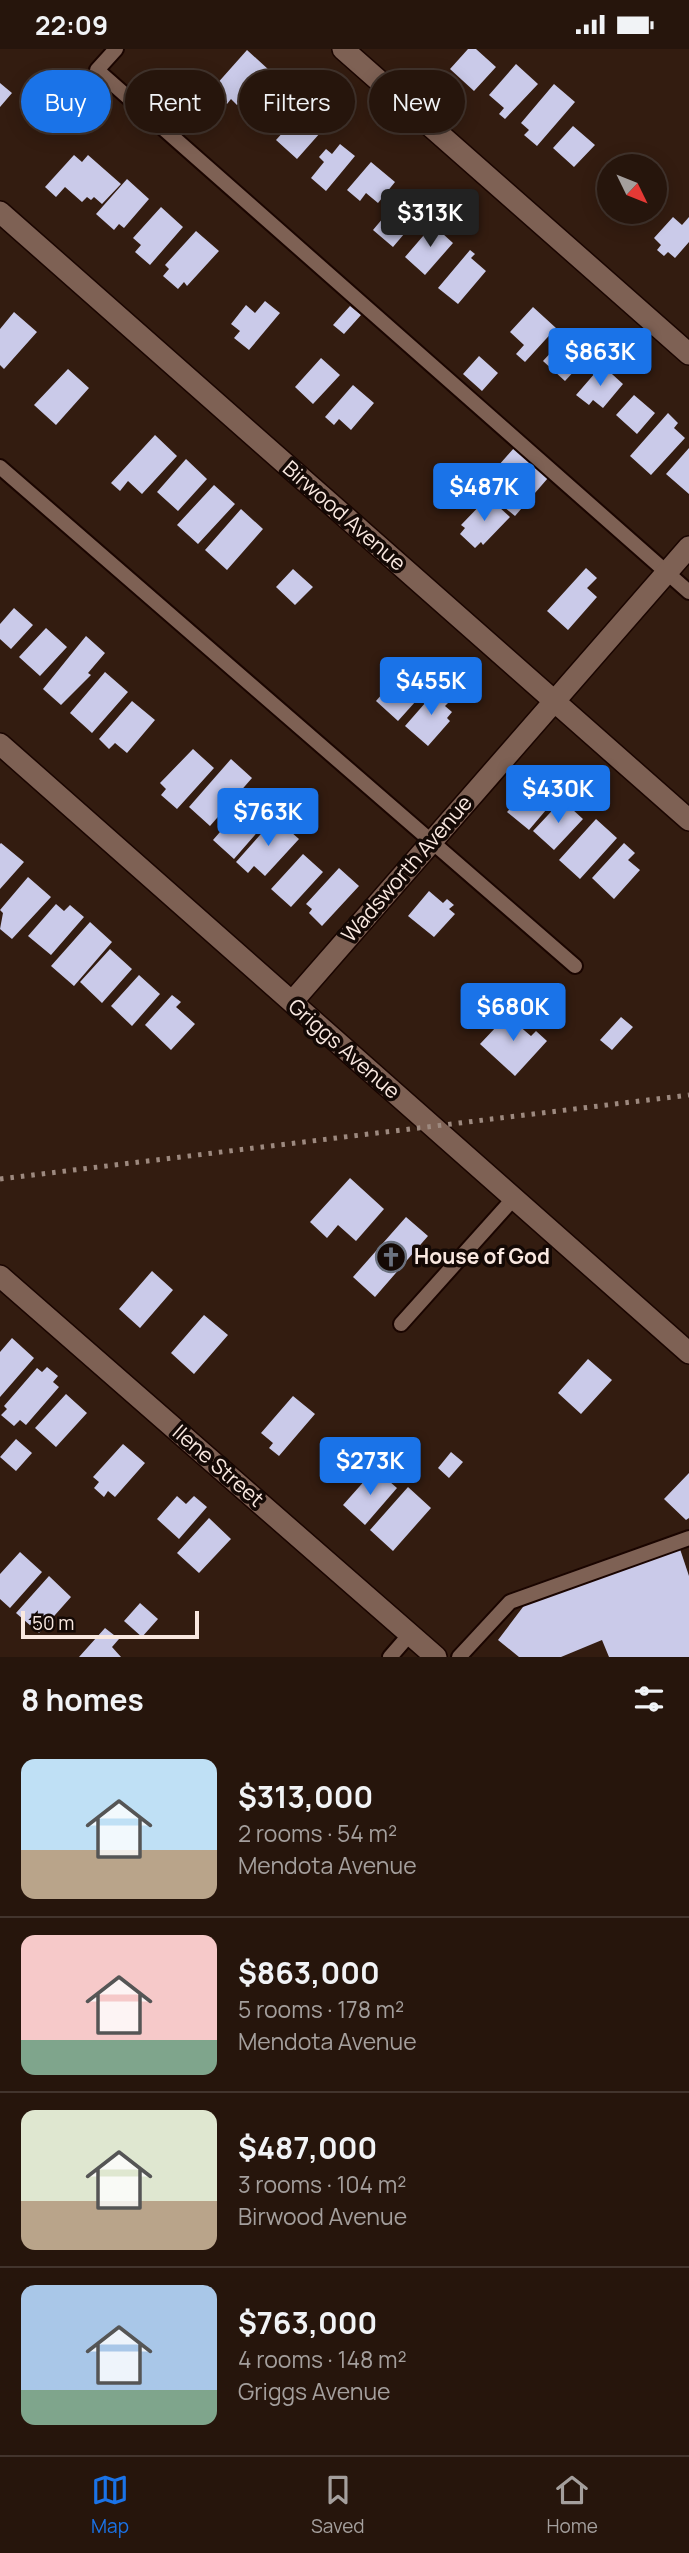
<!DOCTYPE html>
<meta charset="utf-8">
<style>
:root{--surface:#26150c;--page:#32221a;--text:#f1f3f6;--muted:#a49f9d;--line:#42342d;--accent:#1a73e8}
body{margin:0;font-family:Manrope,sans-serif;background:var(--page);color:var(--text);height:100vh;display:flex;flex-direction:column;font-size:26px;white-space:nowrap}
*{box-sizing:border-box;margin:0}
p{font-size:23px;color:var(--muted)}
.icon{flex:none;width:38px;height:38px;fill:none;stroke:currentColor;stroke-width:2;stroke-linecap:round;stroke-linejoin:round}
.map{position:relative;height:1608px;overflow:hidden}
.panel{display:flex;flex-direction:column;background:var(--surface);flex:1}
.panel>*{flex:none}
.guide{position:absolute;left:21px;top:21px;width:648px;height:63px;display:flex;gap:14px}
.needle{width:46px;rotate:133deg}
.buttons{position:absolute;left:597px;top:105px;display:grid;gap:14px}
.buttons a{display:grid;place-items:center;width:70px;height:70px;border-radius:50%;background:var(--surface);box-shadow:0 4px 18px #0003,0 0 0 2px var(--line);font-size:35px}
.scale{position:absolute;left:21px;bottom:18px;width:178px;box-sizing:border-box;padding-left:7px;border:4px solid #f9e8e0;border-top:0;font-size:19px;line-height:24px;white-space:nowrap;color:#f9e8e0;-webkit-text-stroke:5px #140905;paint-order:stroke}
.price{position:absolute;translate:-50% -60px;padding:0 16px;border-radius:7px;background:var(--accent);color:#fff;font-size:23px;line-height:46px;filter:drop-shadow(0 2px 4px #0008)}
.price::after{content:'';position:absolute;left:50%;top:42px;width:21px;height:16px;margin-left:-10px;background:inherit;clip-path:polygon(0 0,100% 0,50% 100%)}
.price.active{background:#222;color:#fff}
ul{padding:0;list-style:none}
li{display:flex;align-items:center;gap:21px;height:175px;padding:0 21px}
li+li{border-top:2px solid var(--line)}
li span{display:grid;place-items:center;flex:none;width:196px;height:140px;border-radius:14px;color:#555}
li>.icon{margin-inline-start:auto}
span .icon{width:84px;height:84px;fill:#fffc;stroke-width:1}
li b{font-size:30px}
h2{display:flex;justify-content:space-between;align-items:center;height:84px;padding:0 21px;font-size:30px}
.pill{padding:0 24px;border-radius:32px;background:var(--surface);box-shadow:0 4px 18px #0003,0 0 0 2px var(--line);font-size:24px;line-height:63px}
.pill.active{background:var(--accent);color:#fff}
.status{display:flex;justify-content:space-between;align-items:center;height:49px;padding:0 35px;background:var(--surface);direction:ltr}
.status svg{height:19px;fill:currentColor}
.dock{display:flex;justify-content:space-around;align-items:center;height:98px;border-top:2px solid var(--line);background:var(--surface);font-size:19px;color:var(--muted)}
.dock a{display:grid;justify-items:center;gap:4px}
.dock .active{color:var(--accent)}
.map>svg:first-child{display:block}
.building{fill:#cacae9}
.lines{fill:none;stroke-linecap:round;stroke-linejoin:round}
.service-casing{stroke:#1a0500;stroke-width:18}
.minor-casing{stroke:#1a0500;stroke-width:24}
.service{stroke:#7e6154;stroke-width:14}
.minor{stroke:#7e6154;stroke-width:21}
.rail{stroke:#9d897f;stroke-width:5;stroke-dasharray:3.5 7;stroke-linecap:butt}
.labels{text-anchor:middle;stroke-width:7;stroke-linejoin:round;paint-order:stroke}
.street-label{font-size:21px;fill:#f9e8e0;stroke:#140905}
.poi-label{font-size:21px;font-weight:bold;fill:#f9e8e0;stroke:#140905;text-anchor:start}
</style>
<div class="status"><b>22:09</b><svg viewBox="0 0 49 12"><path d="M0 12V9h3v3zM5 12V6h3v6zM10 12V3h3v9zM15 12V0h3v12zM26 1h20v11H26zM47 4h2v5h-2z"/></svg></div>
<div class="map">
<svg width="689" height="1608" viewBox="0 0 689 1608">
<rect width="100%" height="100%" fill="#331c10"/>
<path class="building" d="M468,0H476L496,18L474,42L450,20Z
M247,1L269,21L237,56L231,50L227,55L219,48L223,43L215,37Z
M516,15L538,35L505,70L499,65L504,59L489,46Z
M275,28L295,46L266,79L245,61Z
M0,34L12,44L0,58Z
M554,35L575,53L537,97L524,86L529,81L521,74Z
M307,57L328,75L297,110L276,91Z
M573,77L595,96L574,118L553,99Z
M340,95L355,107L326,142L311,129L324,113L319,108L326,100L332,105Z
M74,106L82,113L88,106L121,135L102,155L94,148L91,151L87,148L82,153L65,138L56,148L45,138Z
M371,113L395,133L378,154L366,144L360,152L347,141Z
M127,130L149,150L124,179L119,175L114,181L96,165Z
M405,143L410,148L406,152L421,165L393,198L373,181Z
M161,158L183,178L150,216L135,203L141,196L133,189Z
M673,168L682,176L689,168V193L675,209L668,203L664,207L657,201L661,196L654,189Z
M436,172L446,181L443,185L453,194L425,226L405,208Z
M196,182L219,202L187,237L184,233L178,240L163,227L169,220L165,216Z
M470,201L475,205L471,209L486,222L458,255L438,239Z
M265,252L280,264L249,301L234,289L240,282L231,275L246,256L255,264Z
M350,257L361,266L344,285L333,276Z
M533,258L556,279L525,313L516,305L524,296L510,283Z
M14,263L37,283L4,320L0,316V280Z
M566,287L588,307L565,332L543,312Z
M479,307L498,324L482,342L463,325Z
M321,309L340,326L313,355L295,338Z
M602,316L623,335L603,359L593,351L589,356L576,346Z
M68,320L89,339L56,376L34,356Z
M353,336L374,354L351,381L339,370L334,376L325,368Z
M634,346L655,364L637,385L616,366Z
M668,364L678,374L674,379L685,389L651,426L630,407Z
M155,386L177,407L142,445L128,432L120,442L111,434Z
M514,399L548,429L515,467L504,458L521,438L498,417Z
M689,399V445L666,425Z
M186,410L207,430L178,462L157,443Z
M214,436L235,455L198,495L177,476Z
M488,448L510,468L483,496L481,493L475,499L460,485L465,479L461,476Z
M241,460L263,480L227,521L205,501Z
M586,519L597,529L587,539L597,548L568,581L547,562Z
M293,520L313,538L295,556L276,538Z
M14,559L33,576L11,600L0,590V575Z
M46,579L67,598L40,627L19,608Z
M86,587L105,604L88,624L91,626L61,656L43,640Z
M411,612L433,633L398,672L376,652Z
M105,623L128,643L92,684L70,664Z
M440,637L453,649L445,657L452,663L447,669L450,672L428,697L405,677Z
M132,652L155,671L127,704L115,694L109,700L99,690Z
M193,700L214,719L177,760L161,746L166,740L160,734Z
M231,710L252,729L210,777L189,758Z
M534,726L548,738L553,732L563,741L529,781L507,763L531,736L528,733Z
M562,751L583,770L554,801L533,782Z
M247,752L268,771L234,810L213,791Z
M275,769L299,790L265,827L254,817L248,824L236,813Z
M596,770L617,789L580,830L559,811Z
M1,794L24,813L0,840V795Z
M624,794L635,804L628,811L640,821L614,850L592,829Z
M303,805L323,823L291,858L271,840Z
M339,819L359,837L322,877L309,864L312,860L306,855Z
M28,828L51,848L12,890L0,880L3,864L0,861Z
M429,842L443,854L447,850L454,856L449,860L455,865L434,888L408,867Z
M56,855L64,862L70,856L84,868L51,906L28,887Z
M90,873L112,893L74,937L51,917Z
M110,900L132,920L102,954L80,933Z
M139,926L160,945L132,977L111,957Z
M172,946L181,953L176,958L195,975L171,1001L145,976Z
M513,960L524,970L518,976L531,987L536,982L547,992L515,1027L480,995Z
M621,968L633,978L612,1001L600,991Z
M350,1129L384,1160L356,1192L338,1176L327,1189L310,1173Z
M406,1168L428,1187L375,1248L353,1228Z
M152,1222L173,1241L140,1279L119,1260Z
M204,1266L228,1286L194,1325L171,1304Z
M12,1289L34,1309L0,1348V1303Z
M588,1310L612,1331L581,1365L558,1344Z
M47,1318L58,1327L53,1333L59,1338L26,1376L20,1371L14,1377L1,1366L7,1360L4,1357L37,1319L42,1323Z
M66,1345L87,1364L56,1398L35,1379Z
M293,1347L315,1365L279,1407L269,1399L273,1394L261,1384Z
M16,1390L32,1404L16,1422L0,1408Z
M123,1395L145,1414L115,1448L108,1442L104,1448L94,1439L99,1433L93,1428Z
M451,1403L463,1413L449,1429L438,1419Z
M375,1420L397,1439L365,1476L343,1456Z
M689,1424V1469L686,1471L664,1450Z
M408,1438L431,1459L393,1502L370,1481Z
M177,1447L186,1455L194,1447L207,1458L179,1490L157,1470Z
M209,1469L231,1490L199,1524L177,1504Z
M680,1500L689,1527V1608H609L602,1591L561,1608H519L498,1591L529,1550Z
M20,1503L42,1523L10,1559L0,1550V1525Z
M49,1527L71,1548L39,1584L16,1564Z
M140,1554L158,1570L142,1588L124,1572Z
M105,1579L119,1590L112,1598L121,1608H79Z"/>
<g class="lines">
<g class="service-casing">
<path id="service" d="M116,0L97,21L689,543
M0,418L575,917
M401,1275L514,1149
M390,1608L410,1585
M459,1608L510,1553L689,1489"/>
</g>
<g class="minor-casing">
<path id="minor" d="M343,0L689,305
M0,163L689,771
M0,695L689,1304
M292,953L689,498
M0,1227L436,1608"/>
</g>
<use href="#service" class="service"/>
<use href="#minor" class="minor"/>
<path class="rail" d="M0,1130L689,1046"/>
</g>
<defs>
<g id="church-ring" transform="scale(1.575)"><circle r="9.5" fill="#140905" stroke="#6b7280" stroke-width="1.5"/><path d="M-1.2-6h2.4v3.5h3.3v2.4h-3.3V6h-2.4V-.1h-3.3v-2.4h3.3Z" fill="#6b7280"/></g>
</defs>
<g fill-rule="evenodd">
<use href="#church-ring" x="391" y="1208"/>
</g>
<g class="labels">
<g class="street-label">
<text transform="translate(344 467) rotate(41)" y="7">Birwood Avenue</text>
<text transform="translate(407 820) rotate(-49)" y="7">Wadsworth Avenue</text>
<text transform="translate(344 1000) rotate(41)" y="7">Griggs Avenue</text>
<text transform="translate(218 1417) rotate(41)" y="7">Ilene Street</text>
</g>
<g class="poi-label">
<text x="414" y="1215">House of God</text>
</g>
</g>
</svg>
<div class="buttons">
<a><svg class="needle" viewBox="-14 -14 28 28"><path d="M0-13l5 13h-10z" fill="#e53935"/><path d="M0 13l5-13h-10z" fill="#a49f9d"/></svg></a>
</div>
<div class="scale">50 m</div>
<b class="price active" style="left:430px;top:200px">$313K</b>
<b class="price" style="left:600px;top:339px">$863K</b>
<b class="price" style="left:484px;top:474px">$487K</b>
<b class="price" style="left:431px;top:668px">$455K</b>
<b class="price" style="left:558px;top:776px">$430K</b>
<b class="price" style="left:268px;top:799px">$763K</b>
<b class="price" style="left:513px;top:994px">$680K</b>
<b class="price" style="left:370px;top:1448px">$273K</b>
<div class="guide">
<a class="pill active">Buy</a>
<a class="pill">Rent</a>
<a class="pill">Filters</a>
<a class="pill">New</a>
</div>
</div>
<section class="panel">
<h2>8 homes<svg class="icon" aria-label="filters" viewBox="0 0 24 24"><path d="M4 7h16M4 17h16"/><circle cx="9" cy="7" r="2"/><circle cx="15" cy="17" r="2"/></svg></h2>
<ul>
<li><span style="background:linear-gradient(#bfe0f5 65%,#b9a48a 0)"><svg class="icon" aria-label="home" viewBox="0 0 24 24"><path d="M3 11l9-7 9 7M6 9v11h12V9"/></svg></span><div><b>$313,000</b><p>2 rooms · 54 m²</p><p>Mendota Avenue</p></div></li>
<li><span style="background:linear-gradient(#f6c9c9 75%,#7fa58c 0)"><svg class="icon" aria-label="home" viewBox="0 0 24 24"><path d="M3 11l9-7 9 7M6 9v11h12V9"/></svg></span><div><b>$863,000</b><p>5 rooms · 178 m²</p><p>Mendota Avenue</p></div></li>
<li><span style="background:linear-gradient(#dfe7d0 65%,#b9a48a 0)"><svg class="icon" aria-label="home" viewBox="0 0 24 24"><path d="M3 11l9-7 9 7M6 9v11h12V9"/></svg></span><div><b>$487,000</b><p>3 rooms · 104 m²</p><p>Birwood Avenue</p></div></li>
<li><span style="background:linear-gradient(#a9c7e8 75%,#7fa58c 0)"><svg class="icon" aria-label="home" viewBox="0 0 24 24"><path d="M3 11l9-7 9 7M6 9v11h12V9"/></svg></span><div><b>$763,000</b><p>4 rooms · 148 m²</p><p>Griggs Avenue</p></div></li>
</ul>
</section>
<nav class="dock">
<a class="active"><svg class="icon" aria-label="map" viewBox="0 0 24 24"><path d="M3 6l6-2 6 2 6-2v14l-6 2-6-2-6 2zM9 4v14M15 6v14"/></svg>Map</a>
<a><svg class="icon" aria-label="saved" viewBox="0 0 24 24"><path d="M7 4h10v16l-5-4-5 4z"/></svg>Saved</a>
<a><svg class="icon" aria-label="home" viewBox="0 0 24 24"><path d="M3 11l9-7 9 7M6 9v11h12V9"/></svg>Home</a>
</nav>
